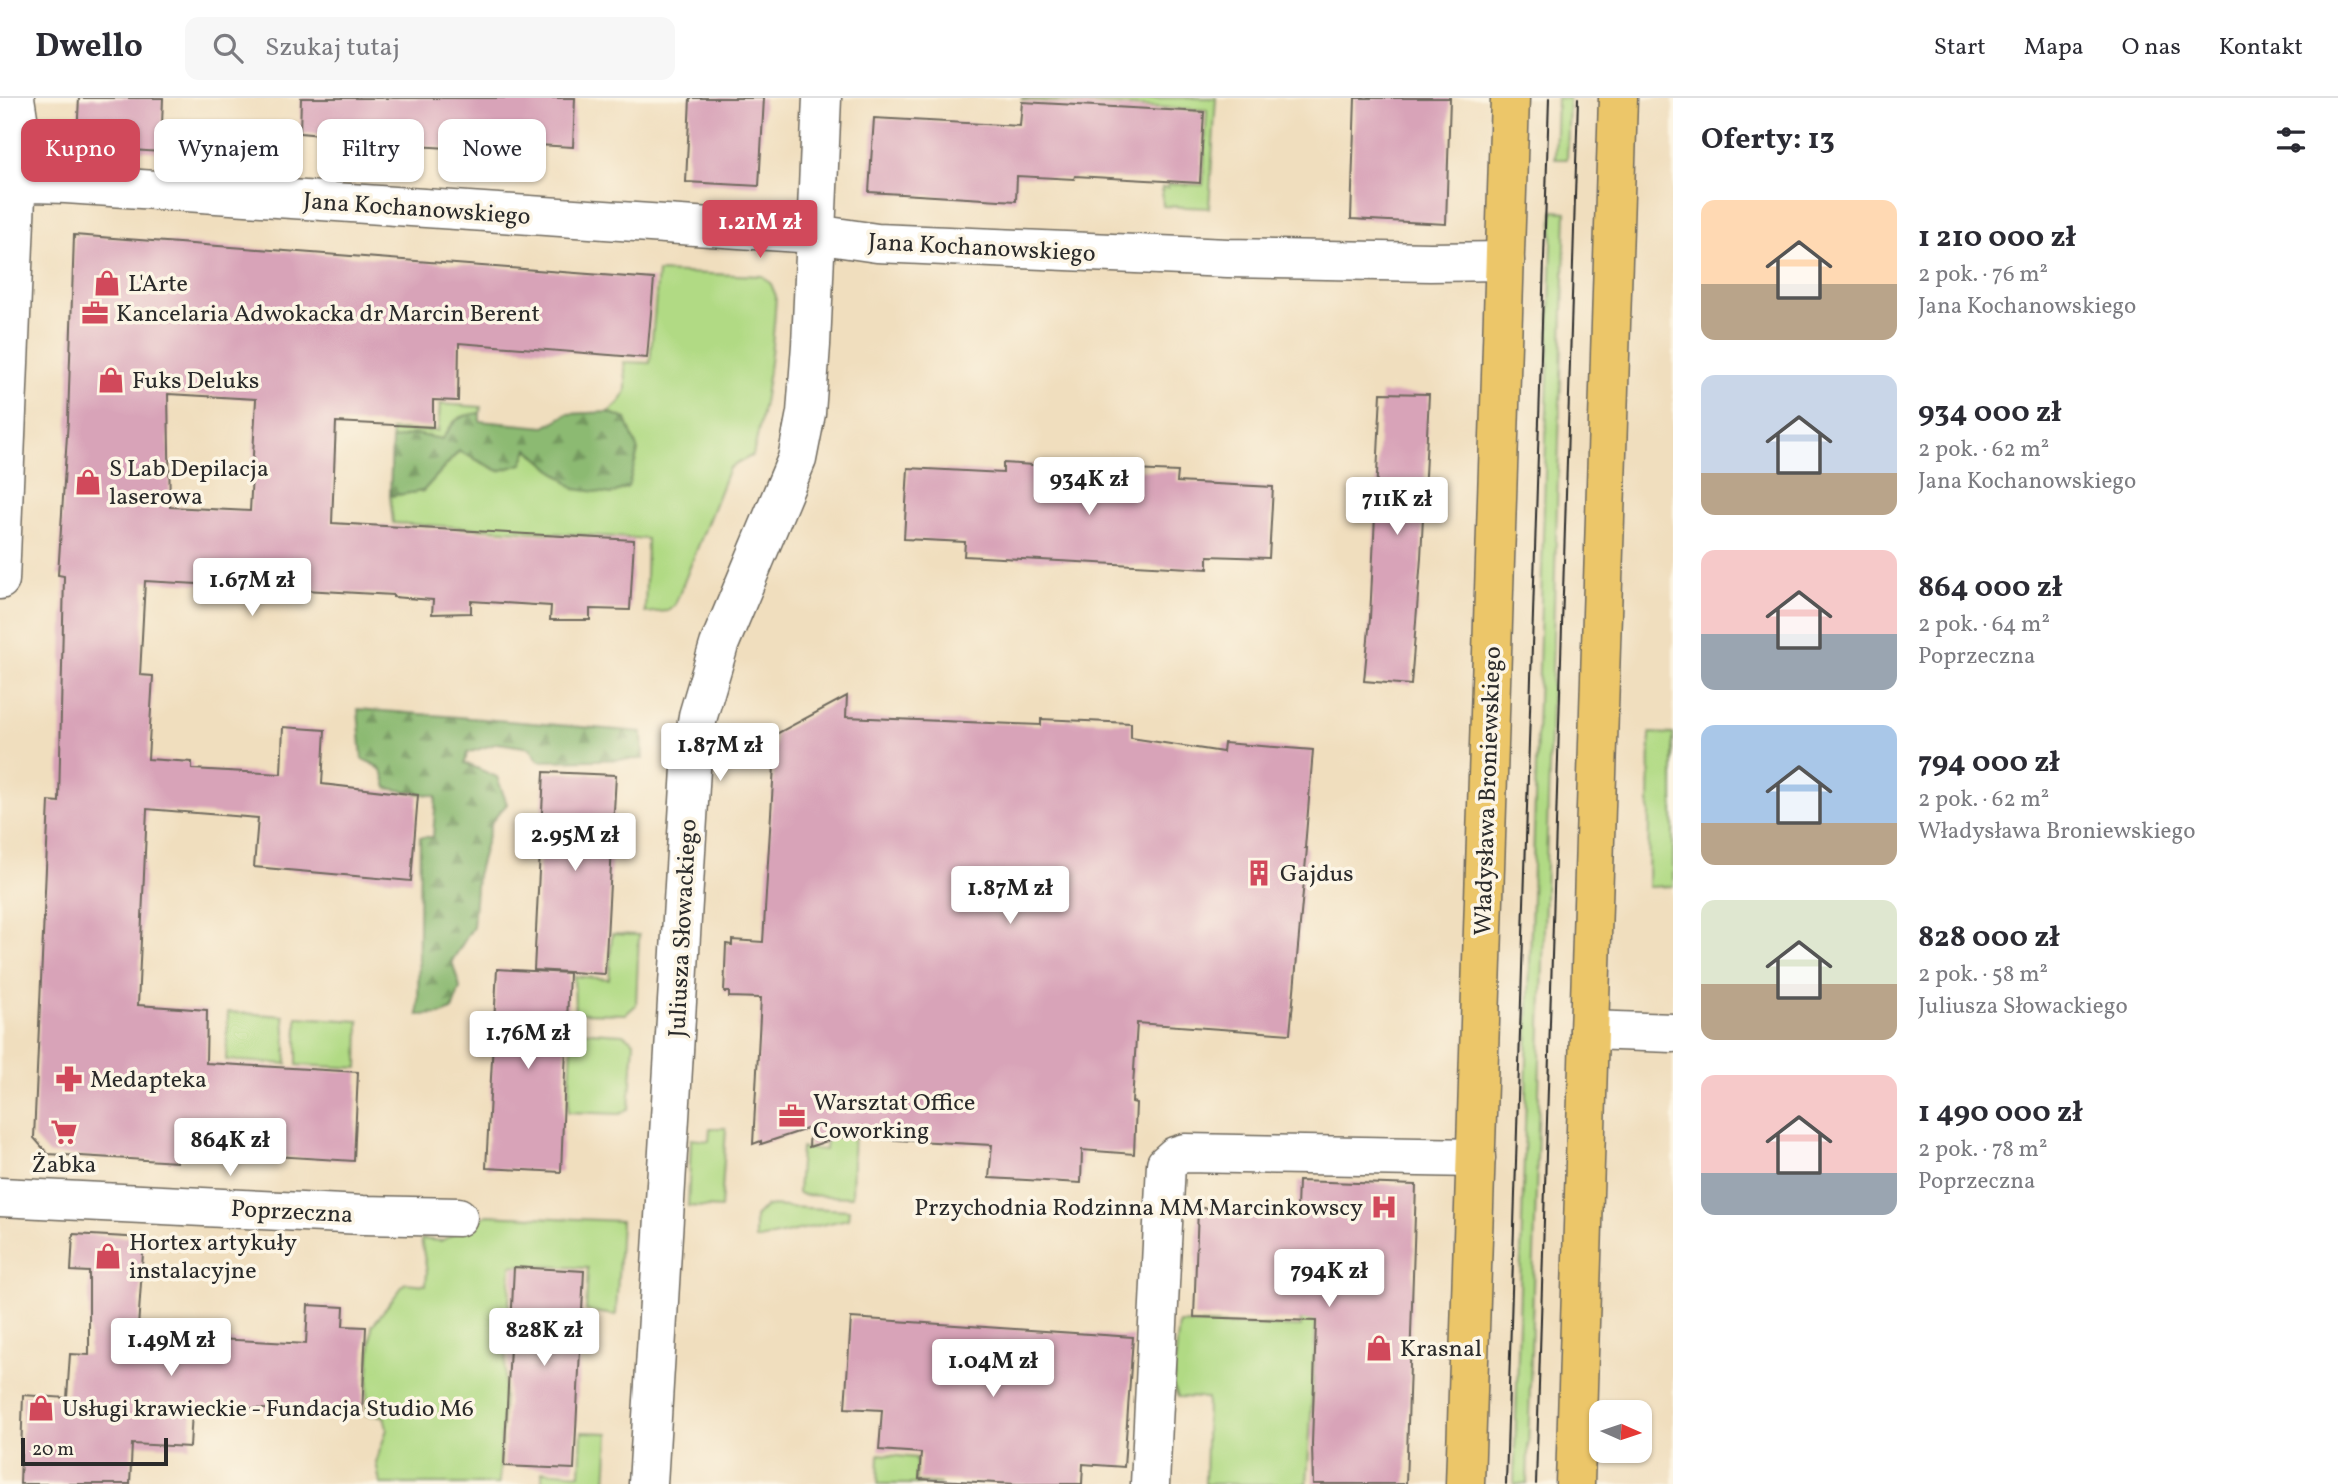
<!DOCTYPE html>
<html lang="pl">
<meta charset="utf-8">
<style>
:root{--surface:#fff;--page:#f7f7f7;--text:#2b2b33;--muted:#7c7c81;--line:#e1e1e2;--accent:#d1495b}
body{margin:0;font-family:Vollkorn,serif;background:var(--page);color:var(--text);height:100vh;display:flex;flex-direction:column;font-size:26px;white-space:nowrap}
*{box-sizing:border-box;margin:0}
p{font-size:23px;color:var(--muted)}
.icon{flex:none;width:38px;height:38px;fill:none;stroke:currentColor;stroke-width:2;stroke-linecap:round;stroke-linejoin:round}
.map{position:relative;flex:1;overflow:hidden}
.side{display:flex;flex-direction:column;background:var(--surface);width:665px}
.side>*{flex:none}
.top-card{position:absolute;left:21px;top:21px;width:665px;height:63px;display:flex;gap:14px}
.needle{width:46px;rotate:93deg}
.fabs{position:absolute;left:1589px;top:1302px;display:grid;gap:14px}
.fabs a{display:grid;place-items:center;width:63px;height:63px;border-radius:14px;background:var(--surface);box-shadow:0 2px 5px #0004;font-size:35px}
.scale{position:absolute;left:21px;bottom:18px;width:147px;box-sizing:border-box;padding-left:7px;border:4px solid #2b2b2b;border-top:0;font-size:19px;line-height:24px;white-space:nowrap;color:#2b2b2b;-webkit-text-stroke:5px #fcf5e5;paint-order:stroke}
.price{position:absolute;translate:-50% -60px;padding:0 16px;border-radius:7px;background:#fff;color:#222;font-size:23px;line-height:46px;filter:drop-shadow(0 2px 4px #0008)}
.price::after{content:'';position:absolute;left:50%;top:42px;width:21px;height:16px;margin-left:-10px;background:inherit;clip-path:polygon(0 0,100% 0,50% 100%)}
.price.selected{background:var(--accent);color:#fff}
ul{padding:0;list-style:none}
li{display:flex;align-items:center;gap:21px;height:175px;padding:0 28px}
li span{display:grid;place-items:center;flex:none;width:196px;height:140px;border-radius:14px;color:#555}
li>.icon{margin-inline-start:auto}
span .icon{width:84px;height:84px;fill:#fffc;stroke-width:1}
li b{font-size:30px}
h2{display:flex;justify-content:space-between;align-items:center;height:84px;padding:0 28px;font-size:30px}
.pill{padding:0 24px;border-radius:14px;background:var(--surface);box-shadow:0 2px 5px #0004;font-size:24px;line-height:63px}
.pill.selected{background:var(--accent);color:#fff}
header{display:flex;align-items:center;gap:42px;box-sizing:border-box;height:98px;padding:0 35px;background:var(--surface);border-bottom:2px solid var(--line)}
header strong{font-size:33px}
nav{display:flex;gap:38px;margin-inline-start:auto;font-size:24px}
.search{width:490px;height:63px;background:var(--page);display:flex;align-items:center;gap:18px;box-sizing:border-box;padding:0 24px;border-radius:14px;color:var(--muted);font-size:26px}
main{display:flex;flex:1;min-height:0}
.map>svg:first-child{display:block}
.grass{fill:#b1da84;stroke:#6e8258;stroke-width:2}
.forest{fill:url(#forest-firs);stroke:#5c724e;stroke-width:2}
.building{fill:#d8a3b8;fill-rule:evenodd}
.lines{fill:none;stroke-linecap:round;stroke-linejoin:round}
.minor-casing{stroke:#706a5e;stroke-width:41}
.major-casing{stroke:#706a5e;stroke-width:41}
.minor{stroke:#fff;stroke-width:38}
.major{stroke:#ecc669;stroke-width:38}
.tram{stroke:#2b2b2b;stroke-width:2}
.labels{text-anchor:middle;stroke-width:7;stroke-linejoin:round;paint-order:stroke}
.street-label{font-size:24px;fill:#2b2b2b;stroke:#fcf5e5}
.poi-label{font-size:24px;fill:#2b2b2b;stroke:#fcf5e5;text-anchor:start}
</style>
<header>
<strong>Dwello</strong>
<div class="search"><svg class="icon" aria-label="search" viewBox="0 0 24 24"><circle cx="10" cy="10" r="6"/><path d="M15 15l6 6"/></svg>Szukaj tutaj</div>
<nav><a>Start</a><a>Mapa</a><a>O nas</a><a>Kontakt</a></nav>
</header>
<main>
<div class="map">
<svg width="1673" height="1386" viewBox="0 0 1673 1386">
<defs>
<pattern id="forest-firs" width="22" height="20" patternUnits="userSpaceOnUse" patternTransform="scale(1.75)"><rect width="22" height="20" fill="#8cba72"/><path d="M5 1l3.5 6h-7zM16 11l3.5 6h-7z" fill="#73975e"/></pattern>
</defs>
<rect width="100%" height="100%" fill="#fcf5e5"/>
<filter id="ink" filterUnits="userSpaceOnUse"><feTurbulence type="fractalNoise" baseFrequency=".0143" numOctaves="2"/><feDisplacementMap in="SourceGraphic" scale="14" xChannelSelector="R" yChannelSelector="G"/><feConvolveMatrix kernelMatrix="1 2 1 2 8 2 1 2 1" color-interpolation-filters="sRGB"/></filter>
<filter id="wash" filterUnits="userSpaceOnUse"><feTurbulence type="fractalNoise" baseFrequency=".00686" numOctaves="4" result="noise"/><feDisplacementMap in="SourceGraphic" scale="28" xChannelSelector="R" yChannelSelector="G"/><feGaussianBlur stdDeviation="1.57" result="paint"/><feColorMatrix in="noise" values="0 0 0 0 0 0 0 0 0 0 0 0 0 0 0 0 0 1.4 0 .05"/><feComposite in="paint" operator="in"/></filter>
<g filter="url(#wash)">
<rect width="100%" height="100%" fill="#f0debe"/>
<path class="grass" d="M1022,0H1216L1209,110L1163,108L1162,89L1168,90V86L1203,87L1207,12L1022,2Z
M1557,0H1569L1567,61H1555Z
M1553,113L1566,114L1527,1386H1514Z
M658,174L762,178L771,186L776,198C773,252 766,304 753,357L729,370L675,507L668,513L645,515L647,441L393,425L390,398L423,393L459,353L499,373L528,351L575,391L626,321L608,314C631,298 627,290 624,264L650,265Z
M440,306L481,309L480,315C456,318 455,321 442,341L414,336L392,342L391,332L438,333Z
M1650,635L1673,636V788L1648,789Z
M612,836L639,837L636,907L626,916L575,915L574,878L609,881Z
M835,905L855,986L852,1099L804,1097L798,1095L801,1050L825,1052Z
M228,914L284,918L287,966L226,962Z
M297,919L359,923L358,970L297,967Z
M573,933L623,936L634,944L629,1010L620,1016L568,1014Z
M710,1030H726L721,1110L688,1108L691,1041L709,1043Z
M766,1108L849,1112L848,1121L755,1142V1119Z
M487,1117L621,1123L616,1217L586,1213L588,1170L511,1167L499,1386H380L376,1364L387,1331L384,1318L366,1317L372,1228L405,1185L426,1187L427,1174L421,1141L441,1143Z
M1317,1214L1307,1386H1205L1207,1300L1178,1299L1173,1287L1179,1225L1301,1229L1300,1215Z
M582,1334L609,1335L606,1386H542V1373L580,1376Z
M879,1356L916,1360V1384L941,1386H878Z"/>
<path class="forest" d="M608,314L626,321L638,353L628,389L611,396L575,391L528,351L522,366L499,373L459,353L423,393L390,398L392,342L414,336L442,341C455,322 456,318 480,315V323L545,329L567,316Z
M358,611L642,634L643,661L539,663L530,650L498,645L467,655L465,665L497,679L507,706L492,723L477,777L473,829L452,863L460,890L452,912L442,916L418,917L420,739H433L436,698L387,690C383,671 380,668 362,661Z"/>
<g id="blocks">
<path class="building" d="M79,0H163L161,54L87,49L77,38Z
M301,0H575L573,49L537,47L536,55L448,46V50L332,43V38L300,35Z
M690,0H764L759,88L686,84Z
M1355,0H1450L1446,126L1351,121Z
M1022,4L1204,14L1200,85L1075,78L1074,81L1017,78L1016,103L869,94L874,20L1020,28Z
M74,137L654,181L647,260L459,245L458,303L433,302V329L336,324L332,425L634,442L630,512L590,511V522H550L551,508L471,503V515L432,516L433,502L393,499V497L145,483L140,577L153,578L148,661L192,664V671L281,676L283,629L325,632L322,686L418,697L411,783L254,769L258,720L147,711L138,907L207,912L206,965L358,974L354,1063L178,1052L177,1064L48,1056L34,1040L49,703L59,704L64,478L58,477L68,322ZM168,296L256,301L250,413L170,409Z
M1381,295L1429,296L1421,460L1411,587L1364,583L1370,520Z
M1003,365L1047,368V378L1132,382L1133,372L1178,374L1177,384L1273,389L1269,460L1208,458V471L964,458L965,444L904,441L908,370L1003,375Z
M847,598L846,619L1041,627V621L1131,625V640L1223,654L1224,645L1313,652L1305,750H1307L1290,936L1137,925L1132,1004L1136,1005L1134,1056L1082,1052L1081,1085L989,1080L992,1047L839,1039L809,1049L810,1030L761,1046V1043L753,1046L761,900L729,899V894H724L726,846L732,847V842L763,844L776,636Z
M544,674L616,677L605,876L534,872Z
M497,871L569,875L561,1074L486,1070Z
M1298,1083L1416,1087L1406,1386H1313L1312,1346L1316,1223L1194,1219L1198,1110L1297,1111Z
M73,1136L144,1140L137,1245L218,1250V1241L306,1246L308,1207L344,1209L343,1228L366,1229L362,1317L197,1307V1314L192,1313L190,1349L132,1346L130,1386H20L23,1297L67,1300L70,1256L89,1257V1174L71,1173Z
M514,1169L584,1173L574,1371L504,1368Z
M851,1220L1133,1239L1124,1369L1083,1366L1082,1386H1017L919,1381L921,1355L879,1352L882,1312L845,1310Z"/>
</g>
</g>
<g filter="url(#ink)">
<use href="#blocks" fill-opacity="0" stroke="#706a5e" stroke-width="2"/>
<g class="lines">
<g class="minor-casing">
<path id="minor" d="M0,84L66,86L815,136L877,145L1228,160L1430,164L1505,163
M0,482L19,26L15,0
M1589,932L1673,935
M0,1099L363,1117L458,1119
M648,1386L692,654L698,618L719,547L797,361L806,315L811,247L822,0
M1150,1386L1166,1066L1175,1058L1185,1055L1476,1060"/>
</g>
<g class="major-casing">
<path id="major" d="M1465,1386L1510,0
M1575,1386L1618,0"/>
</g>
<use href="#minor" class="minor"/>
<use href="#major" class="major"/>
<path class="tram" d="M1506,1386L1549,0
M1536,1386L1578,0"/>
</g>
</g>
<defs>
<g id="shop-bare" transform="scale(2.1)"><path d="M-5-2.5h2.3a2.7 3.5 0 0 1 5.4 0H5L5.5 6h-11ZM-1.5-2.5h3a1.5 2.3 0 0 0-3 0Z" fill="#d1495b" stroke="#fcf5e5" stroke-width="2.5" paint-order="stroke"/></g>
<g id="office-bare" transform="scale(2.1)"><path d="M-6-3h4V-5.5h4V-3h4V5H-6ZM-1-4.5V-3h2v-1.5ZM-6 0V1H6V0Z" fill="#d1495b" stroke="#fcf5e5" stroke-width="2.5" paint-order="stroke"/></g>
<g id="building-bare" transform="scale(2.1)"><path d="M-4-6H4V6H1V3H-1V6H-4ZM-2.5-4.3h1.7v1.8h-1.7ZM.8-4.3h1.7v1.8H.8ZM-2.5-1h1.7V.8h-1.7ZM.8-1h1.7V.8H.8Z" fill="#d1495b" stroke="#fcf5e5" stroke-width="2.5" paint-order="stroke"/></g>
<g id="pharmacy-bare" transform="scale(2.1)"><path d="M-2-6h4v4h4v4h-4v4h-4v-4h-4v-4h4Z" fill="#d1495b" stroke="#fcf5e5" stroke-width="2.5" paint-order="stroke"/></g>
<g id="supermarket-bare" transform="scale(2.1)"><path d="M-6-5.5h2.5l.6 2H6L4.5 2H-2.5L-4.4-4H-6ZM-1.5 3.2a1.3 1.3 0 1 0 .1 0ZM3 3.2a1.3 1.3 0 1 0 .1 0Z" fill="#d1495b" stroke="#fcf5e5" stroke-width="2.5" paint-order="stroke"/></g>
<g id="hospital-bare" transform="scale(2.1)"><path d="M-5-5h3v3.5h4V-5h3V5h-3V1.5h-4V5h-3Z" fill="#d1495b" stroke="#fcf5e5" stroke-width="2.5" paint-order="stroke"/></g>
</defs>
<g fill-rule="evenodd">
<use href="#shop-bare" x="107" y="185"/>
<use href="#office-bare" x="95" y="215"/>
<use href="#shop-bare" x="111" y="282"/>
<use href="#shop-bare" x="88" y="384"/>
<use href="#building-bare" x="1259" y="775"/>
<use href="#pharmacy-bare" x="69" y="981"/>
<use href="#office-bare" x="792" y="1018"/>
<use href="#supermarket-bare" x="64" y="1034"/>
<use href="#hospital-bare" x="1384" y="1109"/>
<use href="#shop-bare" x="108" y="1158"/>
<use href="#shop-bare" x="1379" y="1250"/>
<use href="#shop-bare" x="41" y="1310"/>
</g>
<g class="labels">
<g class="street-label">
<text transform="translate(417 110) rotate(4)" y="8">Jana Kochanowskiego</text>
<text transform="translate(982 149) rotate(3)" y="8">Jana Kochanowskiego</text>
<text transform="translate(1487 693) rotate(-88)" y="8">Władysława Broniewskiego</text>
<text transform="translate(682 830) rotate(-87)" y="8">Juliusza Słowackiego</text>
<text transform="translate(292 1113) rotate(3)" y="8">Poprzeczna</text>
</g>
<g class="poi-label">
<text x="128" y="193">L'Arte</text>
<text x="116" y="223">Kancelaria Adwokacka dr Marcin Berent</text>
<text x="132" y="290">Fuks Deluks</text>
<text x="109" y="378">S Lab Depilacja<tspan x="109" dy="28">laserowa</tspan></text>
<text x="1280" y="783">Gajdus</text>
<text x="90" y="989">Medapteka</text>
<text x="813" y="1012">Warsztat Office<tspan x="813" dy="28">Coworking</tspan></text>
<text x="64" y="1074" text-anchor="middle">Żabka</text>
<text x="1363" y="1117" text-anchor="end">Przychodnia Rodzinna MM Marcinkowscy</text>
<text x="129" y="1152">Hortex artykuły<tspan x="129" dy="28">instalacyjne</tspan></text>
<text x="1400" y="1258">Krasnal</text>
<text x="62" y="1318">Usługi krawieckie - Fundacja Studio M6</text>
</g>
</g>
</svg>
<div class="fabs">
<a><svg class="needle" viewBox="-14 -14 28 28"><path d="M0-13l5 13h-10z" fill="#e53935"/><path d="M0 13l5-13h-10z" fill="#7c7c81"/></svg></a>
</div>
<div class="scale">20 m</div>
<b class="price selected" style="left:760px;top:162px">1.21M zł</b>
<b class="price" style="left:1089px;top:419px">934K zł</b>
<b class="price" style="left:1397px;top:439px">711K zł</b>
<b class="price" style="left:252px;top:520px">1.67M zł</b>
<b class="price" style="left:720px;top:685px">1.87M zł</b>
<b class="price" style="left:575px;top:775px">2.95M zł</b>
<b class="price" style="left:1010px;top:828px">1.87M zł</b>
<b class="price" style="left:528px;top:973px">1.76M zł</b>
<b class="price" style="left:230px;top:1080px">864K zł</b>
<b class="price" style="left:1329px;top:1211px">794K zł</b>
<b class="price" style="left:544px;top:1270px">828K zł</b>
<b class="price" style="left:171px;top:1280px">1.49M zł</b>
<b class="price" style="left:993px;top:1301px">1.04M zł</b>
<div class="top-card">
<a class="pill selected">Kupno</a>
<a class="pill">Wynajem</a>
<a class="pill">Filtry</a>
<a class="pill">Nowe</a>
</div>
</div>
<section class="side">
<h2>Oferty: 13<svg class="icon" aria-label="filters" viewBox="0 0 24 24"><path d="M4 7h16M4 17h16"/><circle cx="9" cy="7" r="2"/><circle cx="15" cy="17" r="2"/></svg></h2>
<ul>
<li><span style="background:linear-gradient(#ffd9b3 60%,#b9a48a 0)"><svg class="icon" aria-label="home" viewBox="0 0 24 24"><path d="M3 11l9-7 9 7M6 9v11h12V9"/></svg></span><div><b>1 210 000 zł</b><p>2 pok. · 76 m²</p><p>Jana Kochanowskiego</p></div></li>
<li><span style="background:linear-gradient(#c9d6e8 70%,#b9a48a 0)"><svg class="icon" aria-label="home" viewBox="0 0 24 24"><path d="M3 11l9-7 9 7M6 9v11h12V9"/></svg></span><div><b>934 000 zł</b><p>2 pok. · 62 m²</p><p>Jana Kochanowskiego</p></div></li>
<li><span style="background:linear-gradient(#f6c9c9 60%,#9aa5b1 0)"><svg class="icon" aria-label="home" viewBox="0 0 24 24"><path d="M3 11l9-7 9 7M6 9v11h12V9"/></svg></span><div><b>864 000 zł</b><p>2 pok. · 64 m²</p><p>Poprzeczna</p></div></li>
<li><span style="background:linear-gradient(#a9c7e8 70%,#b9a48a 0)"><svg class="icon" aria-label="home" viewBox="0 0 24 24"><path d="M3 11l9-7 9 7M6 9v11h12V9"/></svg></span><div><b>794 000 zł</b><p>2 pok. · 62 m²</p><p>Władysława Broniewskiego</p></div></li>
<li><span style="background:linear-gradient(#dfe7d0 60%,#b9a48a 0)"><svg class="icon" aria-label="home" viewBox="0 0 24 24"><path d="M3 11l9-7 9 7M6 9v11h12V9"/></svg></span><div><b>828 000 zł</b><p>2 pok. · 58 m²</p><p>Juliusza Słowackiego</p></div></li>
<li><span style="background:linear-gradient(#f6c9c9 70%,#9aa5b1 0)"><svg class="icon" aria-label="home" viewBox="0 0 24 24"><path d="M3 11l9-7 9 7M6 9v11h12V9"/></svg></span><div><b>1 490 000 zł</b><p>2 pok. · 78 m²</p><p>Poprzeczna</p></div></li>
</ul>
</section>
</main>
